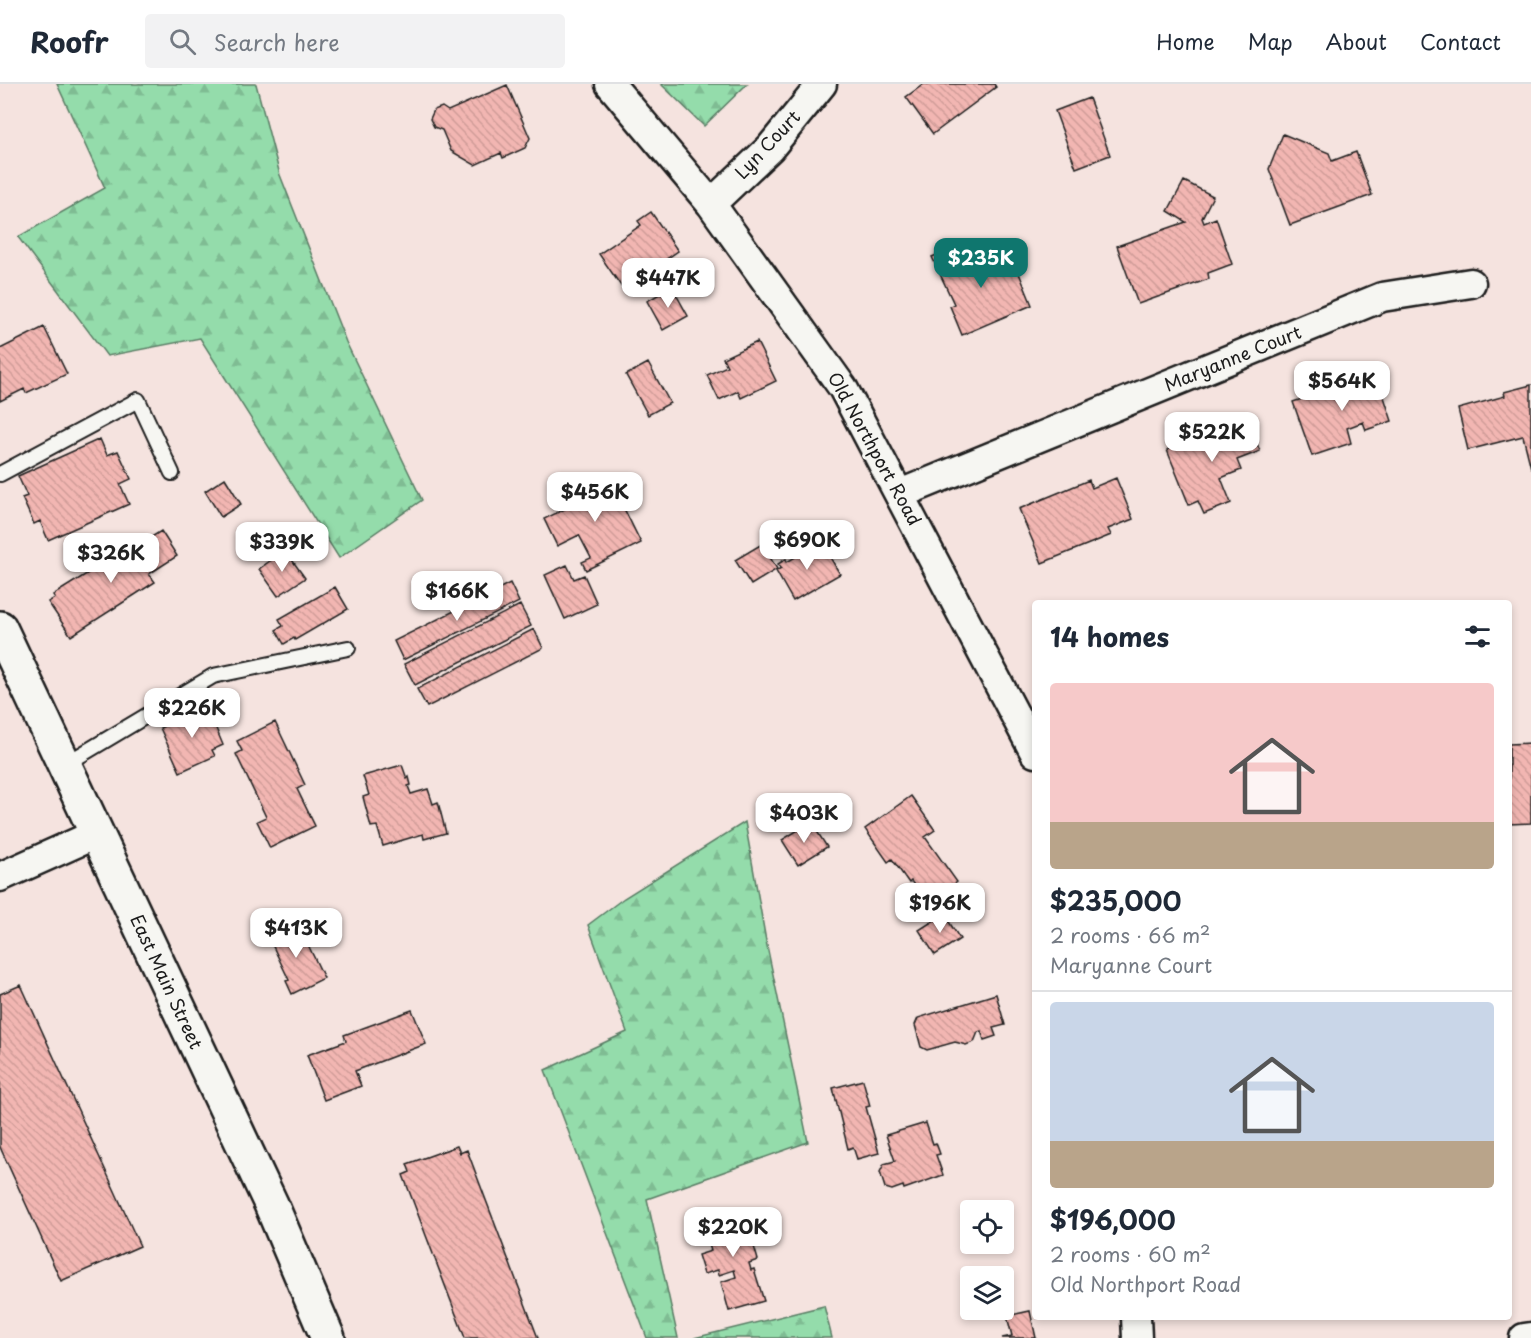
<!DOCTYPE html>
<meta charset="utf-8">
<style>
:root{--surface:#fff;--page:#f2f2f3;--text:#1f2937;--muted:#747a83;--line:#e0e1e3;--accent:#0f766e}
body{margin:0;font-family:"Playpen Sans",sans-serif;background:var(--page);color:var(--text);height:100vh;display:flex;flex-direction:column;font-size:22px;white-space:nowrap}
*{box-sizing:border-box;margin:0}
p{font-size:20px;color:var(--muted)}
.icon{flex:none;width:33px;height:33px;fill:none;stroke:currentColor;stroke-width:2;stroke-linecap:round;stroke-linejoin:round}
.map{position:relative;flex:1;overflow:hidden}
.side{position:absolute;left:1032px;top:516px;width:480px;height:720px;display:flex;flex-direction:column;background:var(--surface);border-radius:6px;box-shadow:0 3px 9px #0003}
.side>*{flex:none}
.tools{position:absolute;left:960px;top:1116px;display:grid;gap:12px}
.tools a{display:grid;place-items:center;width:54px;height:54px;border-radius:6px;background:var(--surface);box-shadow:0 3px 9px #0003;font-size:30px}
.price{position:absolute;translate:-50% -51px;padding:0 14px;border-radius:12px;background:#fff;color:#222;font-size:20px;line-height:39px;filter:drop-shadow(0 2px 3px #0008)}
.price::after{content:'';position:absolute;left:50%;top:36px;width:18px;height:14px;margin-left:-9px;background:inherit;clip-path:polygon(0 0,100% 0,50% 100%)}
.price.current{background:var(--accent);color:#fff}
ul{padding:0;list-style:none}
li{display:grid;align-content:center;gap:12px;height:318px;padding:0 18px}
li+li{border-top:2px solid var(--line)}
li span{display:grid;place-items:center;height:186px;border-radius:6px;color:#555}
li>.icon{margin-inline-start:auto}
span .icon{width:108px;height:108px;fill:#fffc;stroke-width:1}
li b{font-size:26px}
h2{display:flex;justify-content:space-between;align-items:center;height:72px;padding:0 18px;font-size:26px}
header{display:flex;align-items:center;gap:36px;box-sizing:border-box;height:84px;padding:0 30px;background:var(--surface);border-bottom:2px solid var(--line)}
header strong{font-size:28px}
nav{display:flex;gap:33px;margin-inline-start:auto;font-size:21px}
.search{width:420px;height:54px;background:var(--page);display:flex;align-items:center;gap:15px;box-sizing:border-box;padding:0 21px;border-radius:6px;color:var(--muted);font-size:22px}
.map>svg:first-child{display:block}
.forest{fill:url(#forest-firs);stroke:#587c64;stroke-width:1.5}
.building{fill:url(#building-back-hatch);stroke:#1c1c1c;stroke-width:1.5}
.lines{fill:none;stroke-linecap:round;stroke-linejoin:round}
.lane-casing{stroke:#1c1c1c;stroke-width:18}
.street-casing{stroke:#1c1c1c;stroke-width:33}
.primary-casing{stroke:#1c1c1c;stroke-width:38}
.lane{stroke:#f6f6f2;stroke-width:14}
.street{stroke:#f6f6f2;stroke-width:28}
.primary{stroke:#f6f6f2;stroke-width:33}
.labels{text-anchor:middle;stroke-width:6;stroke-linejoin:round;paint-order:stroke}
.street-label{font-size:18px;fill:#1c1c1c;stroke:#f6f6f2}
</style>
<header>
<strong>Roofr</strong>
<div class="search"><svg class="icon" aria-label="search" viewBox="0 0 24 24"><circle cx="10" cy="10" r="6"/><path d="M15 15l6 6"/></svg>Search here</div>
<nav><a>Home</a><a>Map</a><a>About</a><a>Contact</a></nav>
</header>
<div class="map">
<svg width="1531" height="1254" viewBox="0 0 1531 1254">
<defs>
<pattern id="forest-firs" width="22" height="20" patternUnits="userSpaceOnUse" patternTransform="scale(1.5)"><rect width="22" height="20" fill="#94dcab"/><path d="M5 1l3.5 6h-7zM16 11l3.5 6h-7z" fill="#7fbc93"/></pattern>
<pattern id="building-back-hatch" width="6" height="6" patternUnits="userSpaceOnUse" patternTransform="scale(1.5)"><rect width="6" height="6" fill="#f2b6b2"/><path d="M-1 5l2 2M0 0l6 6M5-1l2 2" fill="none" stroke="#cf9c98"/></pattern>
</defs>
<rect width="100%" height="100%" fill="#f5e3df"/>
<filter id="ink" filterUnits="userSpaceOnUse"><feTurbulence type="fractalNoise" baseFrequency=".0167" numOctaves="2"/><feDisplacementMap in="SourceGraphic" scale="12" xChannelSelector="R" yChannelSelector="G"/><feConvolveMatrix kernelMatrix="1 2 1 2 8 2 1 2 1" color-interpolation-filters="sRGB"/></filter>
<g filter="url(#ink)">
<path class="forest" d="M57,0H256L280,91L346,258L422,416L339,474L200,254L107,272L18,153L105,104Z
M661,0H747L704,42Z
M745,738L766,857L808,1058L647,1115L678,1254H647L545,986L627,948L588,841L624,814Z
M824,1222L832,1254H694Z"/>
<path class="building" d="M924,0H994L996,3L933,50L906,13Z
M507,1L530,54L525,64L503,74L501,69L475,81L451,67L442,46L434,43L430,35L434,26L442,23L448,27Z
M1089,14L1110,71L1076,84L1055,27Z
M1283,50L1329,69L1332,77L1356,68L1372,111L1290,141L1269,85Z
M1184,97L1213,112L1202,134L1204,139L1216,134L1232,180L1208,189L1209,195L1138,220L1117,162L1186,138L1168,127Z
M651,128L678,167L623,205L599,170L641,141L638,137Z
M963,160L975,188L1012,172L1032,221L962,251L950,222L954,220L932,173Z
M672,203L688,232L663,246L647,217Z
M44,243L67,290L26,309L24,305L0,317V265Z
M757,258L776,297L741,314L738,307L719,316L707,291L727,282L723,274Z
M648,279L670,319L648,331L626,291Z
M1375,286L1392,337L1366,346L1363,338L1347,344L1351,359L1312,372L1293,318L1328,306L1327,303Z
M1531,301V384L1523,352L1468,366L1458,325L1505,312L1504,308Z
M1246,334L1260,367L1237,376L1241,386L1221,394L1231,419L1204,430L1198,417L1189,421L1167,366Z
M100,355L107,371L118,367L131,395L120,400L129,420L48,456L40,437L34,440L22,414L27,412L18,392Z
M225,394L241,420L221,433L205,407Z
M609,394L641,459L586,486L582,478L591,474L579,451L557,462L544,435L565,425L562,418L565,410L573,406L580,409Z
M1116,394L1133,435L1108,445L1111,451L1042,479L1019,425L1089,396L1092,404Z
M161,447L177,472L149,490L155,498L71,552L48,518L55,514L53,511L112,474L114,477Z
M821,458L840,490L793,517L776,487L781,484L778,480L786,475L787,478Z
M762,460L777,485L751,501L735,476Z
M285,466L305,494L278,512L259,485Z
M567,481L574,495L584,491L597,520L565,535L545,491Z
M510,499L519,518L403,576L394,557Z
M335,503L348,525L295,556L294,554L284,560L276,546L283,542L279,535Z
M520,521L531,542L415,601L404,580Z
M534,545L543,564L427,623L417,605Z
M207,623L223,661L212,666L215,672L180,688L160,644Z
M275,638L305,701L297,705L315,742L270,764L257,737L266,733L236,670L242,667L237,657Z
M1531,659V739L1509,740V660Z
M402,681L407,695L409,693L411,701L408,702L411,710L428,705L433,720L438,718L446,749L424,755L423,750L383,762L377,742L371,743L363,713L369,711L363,692Z
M911,712L935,746L925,753L957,798L938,811L934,806L923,814L911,797L909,799L892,775L888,778L865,745Z
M811,738L827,763L798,781L782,756Z
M944,830L960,855L935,871L919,846Z
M298,840L324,894L292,910L286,897L289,896L269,854Z
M21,901L140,1162L61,1197L0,1063V910Z
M996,910L1005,941L993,944L996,952L984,956L981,947L978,948L974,958L966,961L955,958L927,966L921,963L915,941L918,934Z
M412,926L426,960L355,987L361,1002L324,1016L307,971L346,957L344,951Z
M863,996L870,1022L866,1023L879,1069L857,1075L853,1063L848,1065L833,1004Z
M926,1039L933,1060L936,1059L940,1070L936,1071L943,1091L904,1105L903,1102L892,1106L885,1104L880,1088L884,1080L895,1077L886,1051Z
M457,1062L460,1069L467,1066L538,1254H465L403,1091L410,1088L407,1080Z
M743,1125L758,1176L749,1179L751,1186L754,1185L764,1217L729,1227L721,1198L736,1193L734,1186L719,1191L718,1186L704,1190L698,1171L711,1167L702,1138Z
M1030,1227L1036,1254H1002L1012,1252L1007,1232Z"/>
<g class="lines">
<g class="lane-casing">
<path id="lane" d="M0,390L138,316L172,389
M64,681L213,592L348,564"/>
</g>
<g class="street-casing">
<path id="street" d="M610,0L711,120L843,304L1035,669
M711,120L770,64L822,0
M900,410L1382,213L1471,199
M0,793L96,750
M1136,1233L1137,1254
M1524,1254L1531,1253"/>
</g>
<g class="primary-casing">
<path id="primary" d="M0,544L271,1120L328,1254"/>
</g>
<use href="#lane" class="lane"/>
<use href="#street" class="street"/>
<use href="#primary" class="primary"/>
</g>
</g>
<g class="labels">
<g class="street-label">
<text transform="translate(768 61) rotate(-47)" y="6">Lyn Court</text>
<text transform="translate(1233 275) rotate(-22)" y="6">Maryanne Court</text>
<text transform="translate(874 365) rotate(61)" y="6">Old Northport Road</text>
<text transform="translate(166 898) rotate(65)" y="6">East Main Street</text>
</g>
</g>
</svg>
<div class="tools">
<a><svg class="icon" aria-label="locate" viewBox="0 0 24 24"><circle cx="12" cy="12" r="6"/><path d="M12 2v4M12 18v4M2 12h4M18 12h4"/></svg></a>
<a><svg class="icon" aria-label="layers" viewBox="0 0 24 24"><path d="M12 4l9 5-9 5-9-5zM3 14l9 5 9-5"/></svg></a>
</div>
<b class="price current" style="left:981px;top:205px">$235K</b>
<b class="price" style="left:668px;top:225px">$447K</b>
<b class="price" style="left:1342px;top:328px">$564K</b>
<b class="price" style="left:1212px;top:379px">$522K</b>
<b class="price" style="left:595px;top:439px">$456K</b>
<b class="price" style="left:807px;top:487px">$690K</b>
<b class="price" style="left:282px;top:489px">$339K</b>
<b class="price" style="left:111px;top:500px">$326K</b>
<b class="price" style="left:457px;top:538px">$166K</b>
<b class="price" style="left:192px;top:655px">$226K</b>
<b class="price" style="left:804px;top:760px">$403K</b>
<b class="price" style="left:940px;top:850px">$196K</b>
<b class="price" style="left:296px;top:875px">$413K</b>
<b class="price" style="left:733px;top:1174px">$220K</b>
<section class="side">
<h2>14 homes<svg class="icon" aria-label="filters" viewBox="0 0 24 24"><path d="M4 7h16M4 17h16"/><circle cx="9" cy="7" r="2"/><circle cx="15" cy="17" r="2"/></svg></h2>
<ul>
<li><span style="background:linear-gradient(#f6c9c9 75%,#b9a48a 0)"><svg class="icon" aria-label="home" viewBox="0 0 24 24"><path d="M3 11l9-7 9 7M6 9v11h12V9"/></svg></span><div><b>$235,000</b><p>2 rooms · 66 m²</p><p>Maryanne Court</p></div></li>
<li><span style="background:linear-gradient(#c9d6e8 75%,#b9a48a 0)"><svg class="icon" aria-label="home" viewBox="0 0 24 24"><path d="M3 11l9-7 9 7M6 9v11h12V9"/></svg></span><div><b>$196,000</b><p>2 rooms · 60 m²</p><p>Old Northport Road</p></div></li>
</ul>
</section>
</div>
